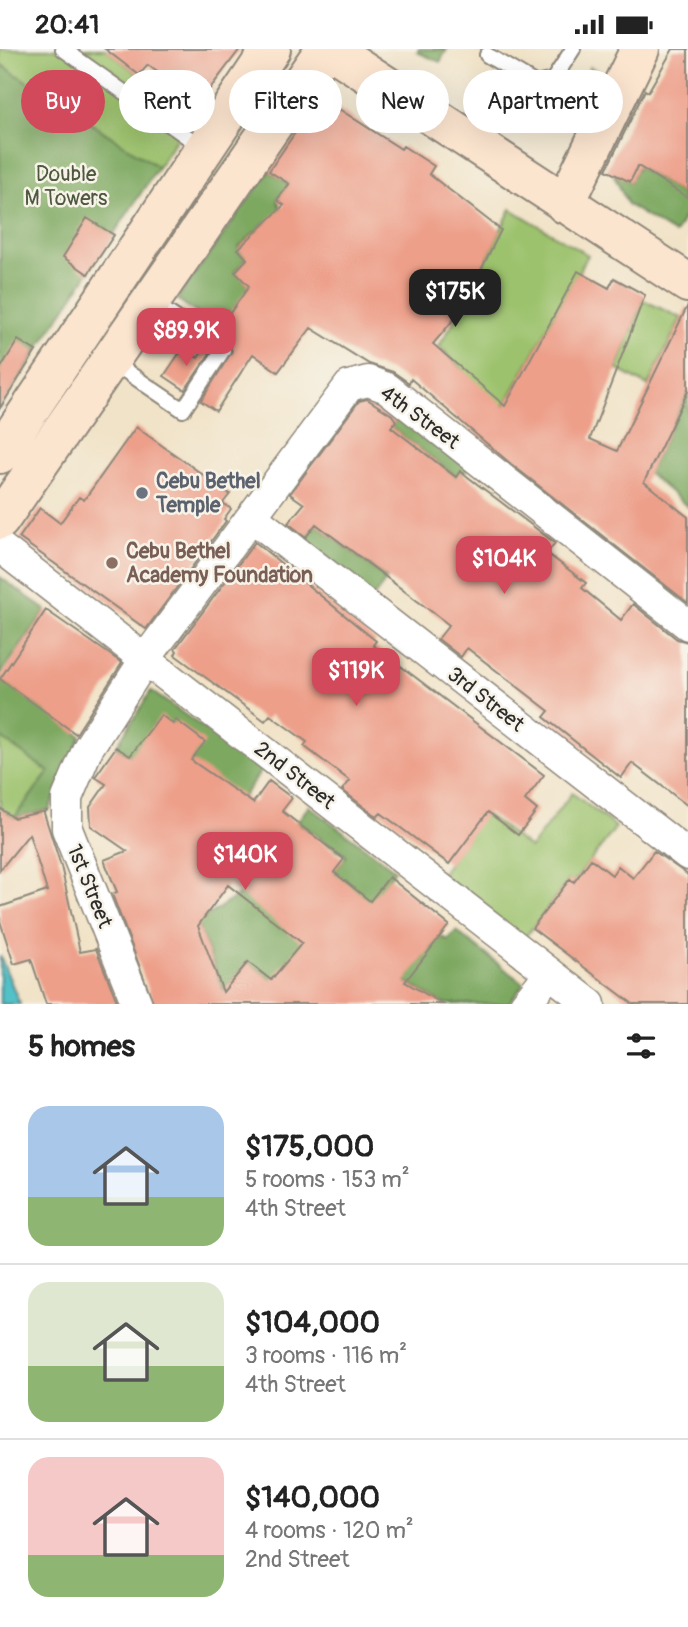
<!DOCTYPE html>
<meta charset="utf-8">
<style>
:root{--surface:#fff;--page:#f6f6f6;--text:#222;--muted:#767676;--line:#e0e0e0;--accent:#d1495b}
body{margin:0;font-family:Pangolin,sans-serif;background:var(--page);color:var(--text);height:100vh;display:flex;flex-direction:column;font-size:26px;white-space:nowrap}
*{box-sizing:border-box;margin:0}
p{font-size:23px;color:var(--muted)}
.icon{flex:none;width:38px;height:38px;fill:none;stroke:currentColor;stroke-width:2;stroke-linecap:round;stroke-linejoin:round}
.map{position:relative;height:955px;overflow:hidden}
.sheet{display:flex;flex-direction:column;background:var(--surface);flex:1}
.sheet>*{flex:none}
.top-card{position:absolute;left:21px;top:21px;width:648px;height:63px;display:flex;gap:14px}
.price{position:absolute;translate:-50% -60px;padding:0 16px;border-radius:14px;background:var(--accent);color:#fff;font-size:23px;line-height:46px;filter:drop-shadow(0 2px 4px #0008)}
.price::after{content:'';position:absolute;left:50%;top:42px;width:21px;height:16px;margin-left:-10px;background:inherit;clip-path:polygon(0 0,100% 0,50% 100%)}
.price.on{background:#222;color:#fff}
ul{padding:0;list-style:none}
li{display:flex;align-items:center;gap:21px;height:175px;padding:0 28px}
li+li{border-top:2px solid var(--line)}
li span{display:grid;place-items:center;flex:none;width:196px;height:140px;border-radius:21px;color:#555}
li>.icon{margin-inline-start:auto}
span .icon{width:84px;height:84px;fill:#fffc;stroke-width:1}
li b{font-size:30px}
h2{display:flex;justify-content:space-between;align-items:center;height:84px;padding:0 28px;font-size:30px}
.pill{padding:0 24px;border-radius:32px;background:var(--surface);box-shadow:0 7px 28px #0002;font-size:24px;line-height:63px}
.pill.on{background:var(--accent);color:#fff}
.status{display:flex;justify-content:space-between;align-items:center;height:49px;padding:0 35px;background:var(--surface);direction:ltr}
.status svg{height:19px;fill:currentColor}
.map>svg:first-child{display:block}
.green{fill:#9cc26d;stroke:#64764c;stroke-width:2}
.forest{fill:#7da860;stroke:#546a46;stroke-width:2}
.water{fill:#53c1c8;stroke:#3f767a;stroke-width:2}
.building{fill:#ed9f89;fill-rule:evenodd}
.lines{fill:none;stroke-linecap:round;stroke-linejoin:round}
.lane-casing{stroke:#8e877a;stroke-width:18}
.street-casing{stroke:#8e877a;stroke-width:33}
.secondary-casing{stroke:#8e877a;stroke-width:42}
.lane{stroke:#fff;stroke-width:14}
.street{stroke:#fff;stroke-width:30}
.secondary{stroke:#fce5cf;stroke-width:38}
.worship-dot{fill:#6b7280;stroke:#f7f3e8;stroke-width:2.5}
.education-dot{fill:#8d6e63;stroke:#f7f3e8;stroke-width:2.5}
.labels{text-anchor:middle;stroke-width:5;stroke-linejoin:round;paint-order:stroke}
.park-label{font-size:21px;fill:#4d583f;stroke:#f7f3e8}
.street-label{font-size:21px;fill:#2b2b2b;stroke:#f7f3e8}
.worship-label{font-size:21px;font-weight:bold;fill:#5b616d;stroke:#f7f3e8;text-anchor:start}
.education-label{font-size:21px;font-weight:bold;fill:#785e54;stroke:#f7f3e8;text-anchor:start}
</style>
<div class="status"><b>20:41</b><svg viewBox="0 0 49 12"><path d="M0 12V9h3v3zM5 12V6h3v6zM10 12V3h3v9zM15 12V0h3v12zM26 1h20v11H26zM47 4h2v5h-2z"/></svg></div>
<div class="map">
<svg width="688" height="955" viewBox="0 0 688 955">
<rect width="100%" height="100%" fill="#f7f3e8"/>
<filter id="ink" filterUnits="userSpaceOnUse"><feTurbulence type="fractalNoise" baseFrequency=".0143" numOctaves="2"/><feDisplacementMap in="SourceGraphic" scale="14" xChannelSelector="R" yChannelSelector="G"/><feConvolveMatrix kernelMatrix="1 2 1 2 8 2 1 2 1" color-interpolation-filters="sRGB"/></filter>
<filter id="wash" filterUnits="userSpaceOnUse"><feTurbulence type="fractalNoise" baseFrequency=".00686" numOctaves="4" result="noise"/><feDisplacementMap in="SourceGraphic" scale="28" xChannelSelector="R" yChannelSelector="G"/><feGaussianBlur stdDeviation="1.57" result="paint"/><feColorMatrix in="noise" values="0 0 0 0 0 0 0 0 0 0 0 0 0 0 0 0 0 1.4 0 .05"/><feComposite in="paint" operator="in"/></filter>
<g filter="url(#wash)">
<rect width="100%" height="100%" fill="#f1e3c8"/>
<path class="green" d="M0,0H106L139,26L130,39L184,78L158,118L0,15Z
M590,18L610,28L596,57L567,76L527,73L541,55C568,53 578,42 590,18Z
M511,160L588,206L502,361L439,297L460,263Z
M643,251L681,269L648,337L617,320Z
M0,688L49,723L14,769L0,759Z
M572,744L616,778L574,833L569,831L519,896L435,833L485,765L530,799Z"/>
<path class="forest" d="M419,0H447L440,13L417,3Z
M0,15L158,118L0,358Z
M638,117L683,146L688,139V161L675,185L628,156L613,124L630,133Z
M269,122L289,135L277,151L288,172L265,174L238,199L247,210L235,222L280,269L240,251L219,280L177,250Z
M688,342V458L648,424Z
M403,363L471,415L459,430L391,378Z
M316,475L387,530L371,551L300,495Z
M0,528L46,561L0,626Z
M0,630L81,687L49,761L14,769L49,723L0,688Z
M151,642L262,720L243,748L163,729L116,698Z
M309,757L395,821L319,923L271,931L248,913L224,942L197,874L240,845L334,823L346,807L297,773Z
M456,882L524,935L508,955H443L405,932L440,887L448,891Z"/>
<path class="water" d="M0,907L20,955H0Z"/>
<g id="blocks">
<path class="building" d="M105,0H240L199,54L148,16L139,26Z
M673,0H688V149L638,117L630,133L606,121L645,41L648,43Z
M339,60L401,100L403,97L434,117L429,125L501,181L460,263L433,295L505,357L578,222L609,239L614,229L645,246L590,390L617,402L688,256V342L644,433L688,468V554L511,415L411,330L409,334L393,323L369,315L311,279L278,323L253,305L216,362L201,352L232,302L229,293L216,284L249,237L235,223L247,210L238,200L284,156L277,151L289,135L269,122L299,78L325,62L334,68Z
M87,169L114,186L88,225L63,208Z
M18,291L36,302L0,359V320Z
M183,299L198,309L204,300L210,304L185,341L164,327Z
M367,350L392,366L396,372L391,378L456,428L460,422L555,494L547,504L586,534L582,539L621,571L633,555L677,590L688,593V757L632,714L621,729L544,668L549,662L467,599L461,608L438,590L449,576L316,475L306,488L288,474L304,455L290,445L359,352Z
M136,378L230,445L223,454L231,460L224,470L226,472L146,580L19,489L40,459L60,474L79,448L84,451Z
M255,493L376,592L373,596L544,726L525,751L537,761L518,786L488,763L449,815L381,764L377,768L342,741L350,732L304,697L307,693L270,666L265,672L175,606L177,602L175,600Z
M46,561L122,614L76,685L0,630Z
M161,666L173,675L176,671L205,693L191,711L253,754L269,732L292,749L282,762L344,810L334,823L370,852L389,828L449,876L405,933L443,955H154L112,845L117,843L104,811L127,802L91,777L90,758L106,735L95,728L116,698L130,707ZM228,836L302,894L271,931L248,913L223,943L198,877Z
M0,759L14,769L46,762L44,764L61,817L80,903L96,900L118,955H46L31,910L14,915L0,872V858L47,842L29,785L0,821Z
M654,802L688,826V955H633L532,879L570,830L574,833L591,810L612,826L618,817L633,829Z"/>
</g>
</g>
<g filter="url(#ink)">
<use href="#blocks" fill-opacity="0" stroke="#8e877a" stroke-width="2"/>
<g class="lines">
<g class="lane-casing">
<path id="lane" d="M63,0L203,99
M487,6L536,35L553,31L573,0
M111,312L183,361L223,301L152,253"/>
</g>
<g class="street-casing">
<path id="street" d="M252,468L688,806
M0,498L590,955
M137,955L67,780V749L88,699L146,609L349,337L368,332L387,339L688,576
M525,955L550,924"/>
</g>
<g class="secondary-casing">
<path id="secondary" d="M330,0L688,234
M565,155L640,0
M0,405L271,0
M0,471L325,0"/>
</g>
<use href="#lane" class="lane"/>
<use href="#street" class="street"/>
<use href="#secondary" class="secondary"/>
</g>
</g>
<circle class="worship-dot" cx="142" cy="444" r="7"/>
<circle class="education-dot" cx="112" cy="514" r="7"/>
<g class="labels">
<g class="park-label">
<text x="66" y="132">Double<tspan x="66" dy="24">M Towers</tspan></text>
</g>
<g class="street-label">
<text transform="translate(420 368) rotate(36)" y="7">4th Street</text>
<text transform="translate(486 650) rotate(38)" y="7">3rd Street</text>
<text transform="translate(295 726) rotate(38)" y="7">2nd Street</text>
<text transform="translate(90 837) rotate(68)" y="7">1st Street</text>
</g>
<g class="worship-label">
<text x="156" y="439">Cebu Bethel<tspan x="156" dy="24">Temple</tspan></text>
</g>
<g class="education-label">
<text x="126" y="509">Cebu Bethel<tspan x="126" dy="24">Academy Foundation</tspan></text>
</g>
</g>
</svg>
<b class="price on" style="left:455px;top:280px">$175K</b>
<b class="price" style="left:186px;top:319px">$89.9K</b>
<b class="price" style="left:504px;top:547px">$104K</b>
<b class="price" style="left:356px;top:659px">$119K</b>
<b class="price" style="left:245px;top:843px">$140K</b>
<div class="top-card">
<a class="pill on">Buy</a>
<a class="pill">Rent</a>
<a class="pill">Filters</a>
<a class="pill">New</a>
<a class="pill">Apartment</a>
</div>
</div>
<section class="sheet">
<h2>5 homes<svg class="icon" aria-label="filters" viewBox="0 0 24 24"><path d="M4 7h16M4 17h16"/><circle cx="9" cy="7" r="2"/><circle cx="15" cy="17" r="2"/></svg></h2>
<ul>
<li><span style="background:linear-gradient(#a9c7e8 65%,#8fb573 0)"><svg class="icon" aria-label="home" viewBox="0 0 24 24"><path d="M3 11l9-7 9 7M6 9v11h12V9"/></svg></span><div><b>$175,000</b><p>5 rooms · 153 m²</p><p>4th Street</p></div></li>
<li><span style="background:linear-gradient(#dfe7d0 60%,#8fb573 0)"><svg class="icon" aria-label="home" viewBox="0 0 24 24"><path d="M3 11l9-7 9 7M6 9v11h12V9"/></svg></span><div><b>$104,000</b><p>3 rooms · 116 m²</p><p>4th Street</p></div></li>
<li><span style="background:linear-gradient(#f6c9c9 70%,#8fb573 0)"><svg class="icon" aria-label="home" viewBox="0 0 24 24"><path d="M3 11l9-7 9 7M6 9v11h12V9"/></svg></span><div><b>$140,000</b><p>4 rooms · 120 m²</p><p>2nd Street</p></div></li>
</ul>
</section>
